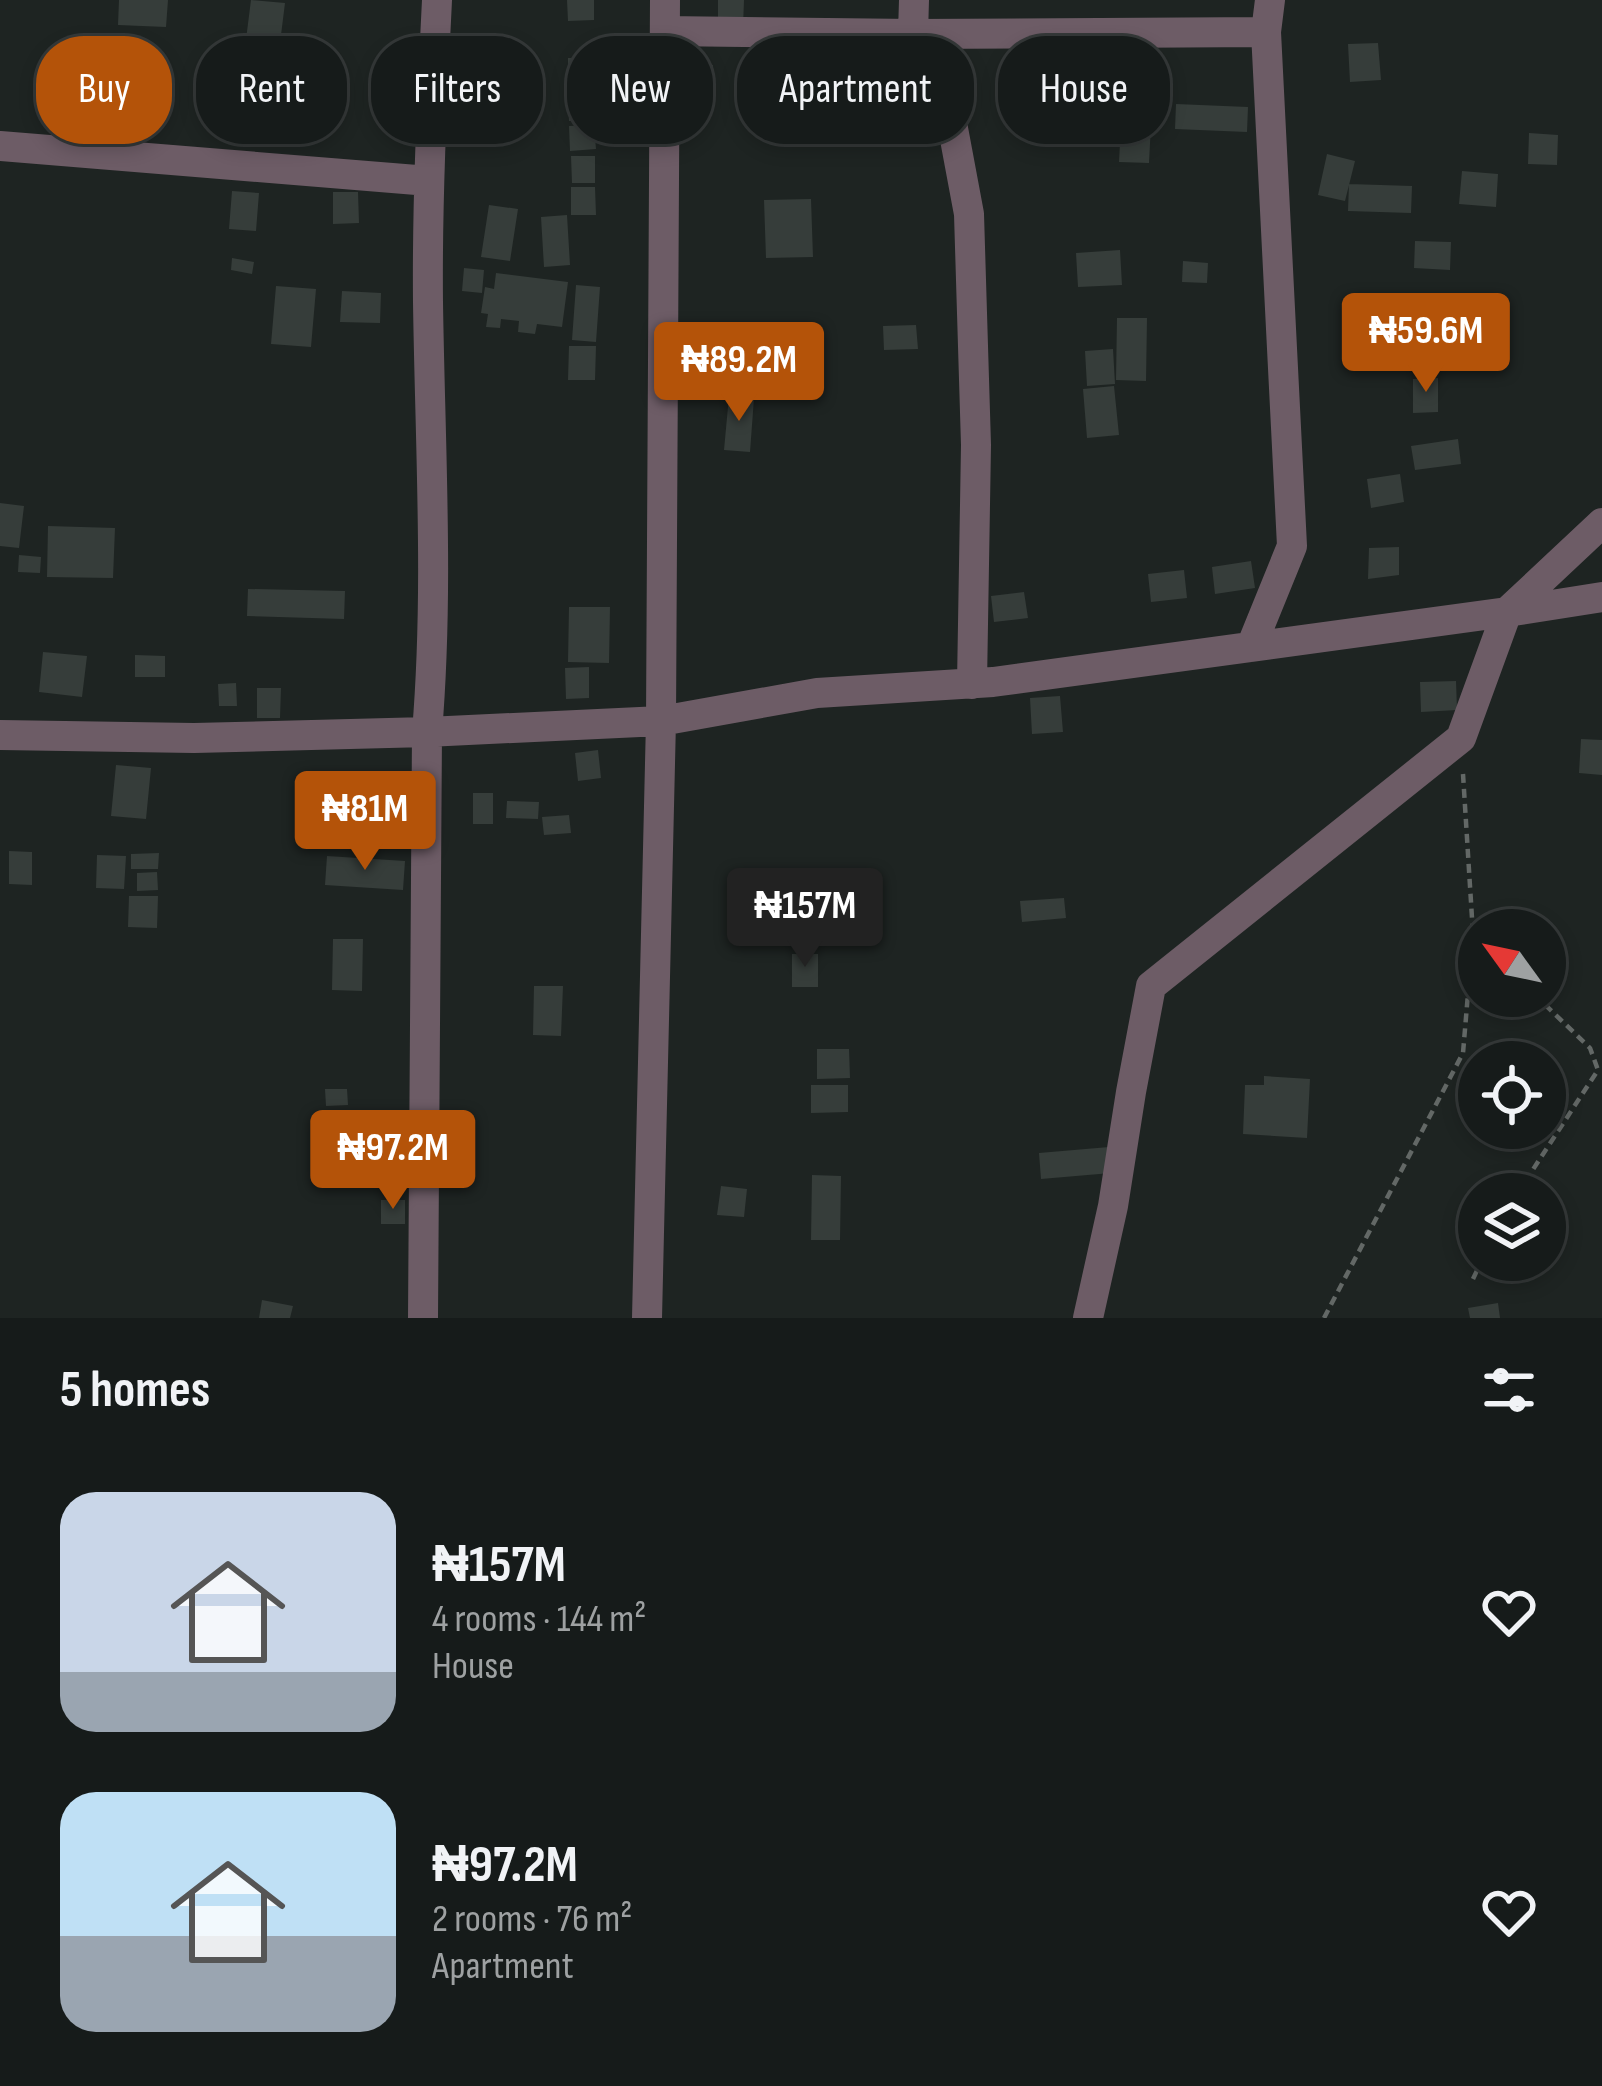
<!DOCTYPE html>
<meta charset="utf-8">
<style>
:root{--surface:#161b1a;--page:#1f2423;--text:#f1f3f6;--muted:#9ea1a2;--line:#353939;--accent:#b45309}
body{margin:0;font-family:"Sofia Sans Condensed",sans-serif;background:var(--page);color:var(--text);height:100vh;display:flex;flex-direction:column;font-size:45px;white-space:nowrap}
*{box-sizing:border-box;margin:0}
p{font-size:39px;color:var(--muted)}
.icon{flex:none;width:66px;height:66px;fill:none;stroke:currentColor;stroke-width:2;stroke-linecap:round;stroke-linejoin:round}
.map{position:relative;height:1318px;overflow:hidden}
.details{display:flex;flex-direction:column;background:var(--surface);flex:1}
.details>*{flex:none}
.guide{position:absolute;left:36px;top:36px;width:1530px;height:108px;display:flex;gap:24px}
.needle{width:78px;rotate:303deg}
.tools{position:absolute;left:1458px;top:909px;display:grid;gap:24px}
.tools a{display:grid;place-items:center;width:108px;height:108px;border-radius:50%;background:var(--surface);box-shadow:0 6px 18px #0003,0 0 0 3px var(--line);font-size:60px}
.price{position:absolute;translate:-50% -102px;padding:0 27px;border-radius:12px;background:var(--accent);color:#fff;font-size:39px;line-height:78px;filter:drop-shadow(0 3px 6px #0008)}
.price::after{content:'';position:absolute;left:50%;top:72px;width:36px;height:27px;margin-left:-18px;background:inherit;clip-path:polygon(0 0,100% 0,50% 100%)}
.price.selected{background:#222;color:#fff}
ul{padding:0;list-style:none}
li{display:flex;align-items:center;gap:36px;height:300px;padding:0 60px}
li span{display:grid;place-items:center;flex:none;width:336px;height:240px;border-radius:36px;color:#555}
li>.icon{margin-inline-start:auto}
span .icon{width:144px;height:144px;fill:#fffc;stroke-width:1}
li b{font-size:51px}
h2{display:flex;justify-content:space-between;align-items:center;height:144px;padding:0 60px;font-size:51px}
.tag{padding:0 42px;border-radius:48px;background:var(--surface);box-shadow:0 6px 18px #0003,0 0 0 3px var(--line);font-size:42px;line-height:108px}
.tag.selected{background:var(--accent);color:#fff}
.map>svg:first-child{display:block}
.building{fill:#363d3a}
.lines{fill:none;stroke-linecap:round;stroke-linejoin:round}
.path{stroke:#636866;stroke-width:4.5;stroke-dasharray:9 6;stroke-linecap:butt}
.minor{stroke:#6d5c66;stroke-width:30}
</style>
<div class="map">
<svg width="1602" height="1318" viewBox="0 0 1602 1318">
<rect width="100%" height="100%" fill="#1e2422"/>
<path class="building" d="M119,0H168L166,27L118,25Z
M251,0L285,3L277,67L243,63Z
M567,0H594V20L568,21Z
M718,0H744L743,27H718Z
M1378,43L1381,80L1350,82L1348,44Z
M1091,57L1092,59L1121,57L1123,82L1071,87L1069,58Z
M568,58H597L596,91L568,90Z
M232,65L249,67L247,80L230,78Z
M713,65L714,93L683,94L682,66Z
M273,85L300,86L299,110L272,109Z
M1038,89H1057V118H1039Z
M602,95V120L569,121L568,96Z
M772,96L773,128L746,129L745,97Z
M1059,96L1097,99L1095,125L1058,122Z
M1099,97L1145,98L1144,124H1151L1149,163L1119,162L1121,123H1098Z
M1176,104L1248,107L1247,132L1175,129Z
M776,105L808,108L805,134L774,131Z
M594,125L596,149L570,151L569,126Z
M1529,133L1558,135L1557,165L1528,164Z
M1327,154L1355,161L1345,201L1318,195Z
M571,156H595V183H572Z
M1462,171L1498,174L1496,207L1459,204Z
M1349,184L1412,186L1411,213L1348,211Z
M571,187H595L596,215H571Z
M232,191L259,193L256,231L229,229Z
M333,192H358L359,223L333,224Z
M811,199L813,257L766,258L764,200Z
M489,205L518,209L510,261L481,257Z
M567,215L570,265L544,267L541,217Z
M1415,241L1451,242L1450,270L1414,268Z
M1120,250L1122,285L1078,287L1076,253Z
M232,258L254,262L252,274L231,270Z
M1183,261L1208,263L1207,283L1182,282Z
M464,268L484,270L482,293L462,291Z
M496,273L568,282L562,327L537,324L535,334L518,332L519,321L501,319L500,328L486,327L488,314L481,313L485,287L494,289Z
M576,285L600,287L596,342L572,340Z
M276,286L316,289L311,347L271,344Z
M342,291L381,293L380,323L340,322Z
M1117,318H1147L1146,381L1116,380Z
M916,325L918,349L884,350L883,326Z
M569,346H596L595,380H568Z
M1113,349L1115,384L1087,386L1085,351Z
M1438,378V412L1413,413V379Z
M1114,386L1119,435L1087,438L1083,389Z
M729,396L754,398L750,452L724,450Z
M1458,439L1461,464L1415,470L1411,446Z
M1400,474L1404,502L1371,508L1367,479Z
M0,503L24,506L19,548L0,546Z
M48,526L115,528L113,578L47,577Z
M1399,547V575L1368,579L1369,548Z
M19,555L41,557L40,573L18,572Z
M1251,561L1255,588L1215,594L1212,567Z
M1184,570L1187,598L1151,602L1148,574Z
M248,589L345,591L344,619L247,616Z
M1024,592L1028,618L994,622L991,596Z
M569,607H610L609,663L568,662Z
M43,652L87,656L82,697L39,692Z
M135,655L165,656V677H135Z
M589,667V698L566,699L565,668Z
M1456,681L1457,710L1421,712L1420,682Z
M236,683L237,706H219L218,684Z
M257,688H281L280,718H257Z
M1060,696L1063,732L1032,734L1030,698Z
M1581,739L1602,740V775L1579,773Z
M598,750L601,778L578,781L575,753Z
M116,765L151,768L146,819L111,816Z
M473,793H493V824H473Z
M507,801L539,802L538,819L506,818Z
M569,815L571,833L544,835L542,817Z
M9,851L32,852V885L9,884Z
M159,853L158,869H131V854Z
M97,855L126,856L124,889L96,888Z
M327,856L405,861L403,890L325,885Z
M157,872L158,890L137,891V873Z
M129,896H158L157,928L128,927Z
M1064,898L1066,918L1022,922L1020,901Z
M333,939H363L362,991L332,990Z
M792,954H818V987H792Z
M534,986H563L561,1036L533,1035Z
M817,1049H849L850,1078L817,1079Z
M1264,1076L1310,1079L1307,1138L1243,1134L1245,1085H1264Z
M811,1085H848V1112L811,1113Z
M325,1089H347L348,1105L326,1106Z
M1109,1147L1111,1173L1041,1179L1039,1153Z
M812,1175L841,1176L840,1240H811Z
M721,1186L747,1189L744,1217L717,1215Z
M381,1200H405V1224H381Z
M262,1300L293,1306L290,1318H259Z
M1498,1303L1500,1318H1470L1468,1308Z"/>
<g class="lines">
<path class="path" d="M1517,1194L1598,1070L1590,1048L1536,996
M1473,1279L1482,1260
M1324,1318L1463,1053L1473,934L1463,774"/>
<path class="minor" d="M914,0L913,34L949,107L969,214L976,445L972,684
M665,31L913,34L1266,32
M0,146L429,181
M1251,647L1292,546L1266,32L1270,0
M0,735L194,738L427,732L661,721L817,693L993,682L1507,612L1602,597
M423,1318L427,732C439,589 430,445 428,302C427,201 432,101 437,0
M647,1318L661,721L665,0
M1088,1318L1113,1206L1131,1092L1151,986L1461,738L1507,612L1602,523"/>
</g>
</svg>
<div class="tools">
<a><svg class="needle" viewBox="-14 -14 28 28"><path d="M0-13l5 13h-10z" fill="#e53935"/><path d="M0 13l5-13h-10z" fill="#9ea1a2"/></svg></a>
<a><svg class="icon" aria-label="locate" viewBox="0 0 24 24"><circle cx="12" cy="12" r="6"/><path d="M12 2v4M12 18v4M2 12h4M18 12h4"/></svg></a>
<a><svg class="icon" aria-label="layers" viewBox="0 0 24 24"><path d="M12 4l9 5-9 5-9-5zM3 14l9 5 9-5"/></svg></a>
</div>
<b class="price" style="left:1426px;top:395px">₦59.6M</b>
<b class="price" style="left:739px;top:424px">₦89.2M</b>
<b class="price" style="left:365px;top:873px">₦81M</b>
<b class="price selected" style="left:805px;top:970px">₦157M</b>
<b class="price" style="left:393px;top:1212px">₦97.2M</b>
<div class="guide">
<a class="tag selected">Buy</a>
<a class="tag">Rent</a>
<a class="tag">Filters</a>
<a class="tag">New</a>
<a class="tag">Apartment</a>
<a class="tag">House</a>
</div>
</div>
<section class="details">
<h2>5 homes<svg class="icon" aria-label="filters" viewBox="0 0 24 24"><path d="M4 7h16M4 17h16"/><circle cx="9" cy="7" r="2"/><circle cx="15" cy="17" r="2"/></svg></h2>
<ul>
<li><span style="background:linear-gradient(#c9d6e8 75%,#9aa5b1 0)"><svg class="icon" aria-label="home" viewBox="0 0 24 24"><path d="M3 11l9-7 9 7M6 9v11h12V9"/></svg></span><div><b>₦157M</b><p>4 rooms · 144 m²</p><p>House</p></div><svg class="icon" aria-label="heart" viewBox="0 0 24 24"><path d="M12 20l-8-8c-3-5 5-10 8-4 3-6 11-1 8 4z"/></svg></li>
<li><span style="background:linear-gradient(#bfe0f5 60%,#9aa5b1 0)"><svg class="icon" aria-label="home" viewBox="0 0 24 24"><path d="M3 11l9-7 9 7M6 9v11h12V9"/></svg></span><div><b>₦97.2M</b><p>2 rooms · 76 m²</p><p>Apartment</p></div><svg class="icon" aria-label="heart" viewBox="0 0 24 24"><path d="M12 20l-8-8c-3-5 5-10 8-4 3-6 11-1 8 4z"/></svg></li>
</ul>
</section>
